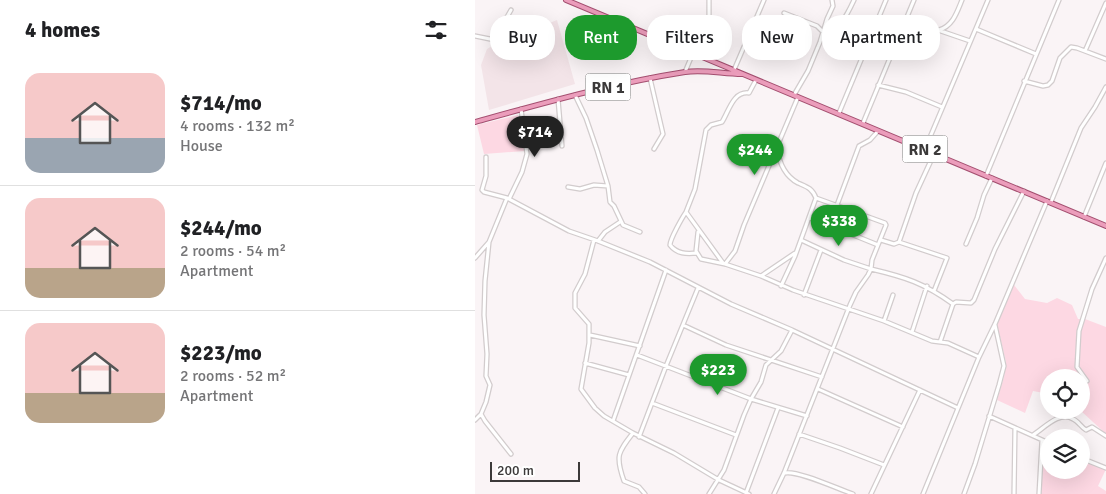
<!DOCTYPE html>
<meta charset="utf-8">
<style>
:root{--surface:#fff;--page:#f2f2f2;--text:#202124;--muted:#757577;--line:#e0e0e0;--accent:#1d9a2d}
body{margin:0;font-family:Signika,sans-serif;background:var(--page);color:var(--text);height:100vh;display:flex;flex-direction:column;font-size:19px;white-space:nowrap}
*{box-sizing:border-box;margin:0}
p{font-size:16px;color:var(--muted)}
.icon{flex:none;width:28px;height:28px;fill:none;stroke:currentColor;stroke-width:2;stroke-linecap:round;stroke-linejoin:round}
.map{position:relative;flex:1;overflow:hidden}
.side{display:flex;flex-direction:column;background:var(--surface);width:475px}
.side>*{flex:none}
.top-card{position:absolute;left:15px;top:15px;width:475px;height:45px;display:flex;gap:10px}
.controls{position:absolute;left:565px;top:369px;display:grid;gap:10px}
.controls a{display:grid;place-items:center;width:50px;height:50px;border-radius:50%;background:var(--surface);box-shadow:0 5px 20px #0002;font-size:25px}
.scale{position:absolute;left:15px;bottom:12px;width:90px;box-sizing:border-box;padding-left:5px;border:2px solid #3b3939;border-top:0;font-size:14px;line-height:18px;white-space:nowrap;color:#3b3939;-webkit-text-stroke:4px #fff;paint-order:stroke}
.price{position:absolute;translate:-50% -42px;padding:0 11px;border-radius:18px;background:var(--accent);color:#fff;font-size:16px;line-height:32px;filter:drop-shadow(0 1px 2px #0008)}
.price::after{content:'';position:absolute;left:50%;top:30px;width:15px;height:11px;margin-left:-8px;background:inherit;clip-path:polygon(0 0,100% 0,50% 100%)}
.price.on{background:#222;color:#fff}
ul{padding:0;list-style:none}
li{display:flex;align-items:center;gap:15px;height:125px;padding:0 25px}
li+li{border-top:1px solid var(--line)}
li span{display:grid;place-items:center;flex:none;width:140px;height:100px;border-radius:15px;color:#555}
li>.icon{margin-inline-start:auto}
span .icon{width:60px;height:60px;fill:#fffc;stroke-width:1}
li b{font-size:21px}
h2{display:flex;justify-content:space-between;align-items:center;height:60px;padding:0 25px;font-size:21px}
.chip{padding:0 18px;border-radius:20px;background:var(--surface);box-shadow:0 5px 20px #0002;font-size:18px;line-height:45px}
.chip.on{background:var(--accent);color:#fff}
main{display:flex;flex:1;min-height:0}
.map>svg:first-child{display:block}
.built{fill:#f3e4e8}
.green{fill:#fdd8e3}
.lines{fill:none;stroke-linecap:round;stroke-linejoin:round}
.minor-casing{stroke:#d2cccd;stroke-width:5.5}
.major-casing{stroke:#a44f70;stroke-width:6}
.minor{stroke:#fff;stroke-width:3}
.major{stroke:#eb9dbb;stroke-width:4}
.labels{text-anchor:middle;stroke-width:4;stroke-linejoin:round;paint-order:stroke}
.shield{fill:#fff;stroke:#767474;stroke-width:1}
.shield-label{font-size:16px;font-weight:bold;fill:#3b3939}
</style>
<main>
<section class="side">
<h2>4 homes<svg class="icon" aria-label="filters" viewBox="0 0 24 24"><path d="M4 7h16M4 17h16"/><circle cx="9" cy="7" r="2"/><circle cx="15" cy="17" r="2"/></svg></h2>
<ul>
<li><span style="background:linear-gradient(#f6c9c9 65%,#9aa5b1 0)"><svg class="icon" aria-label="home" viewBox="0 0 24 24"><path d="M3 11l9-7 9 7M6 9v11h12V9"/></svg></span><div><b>$714/mo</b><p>4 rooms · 132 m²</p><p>House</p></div></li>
<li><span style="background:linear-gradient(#f6c9c9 70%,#b9a48a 0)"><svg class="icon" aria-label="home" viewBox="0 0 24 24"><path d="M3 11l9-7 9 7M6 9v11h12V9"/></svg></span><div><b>$244/mo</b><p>2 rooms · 54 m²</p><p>Apartment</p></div></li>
<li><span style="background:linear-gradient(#f6c9c9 70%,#b9a48a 0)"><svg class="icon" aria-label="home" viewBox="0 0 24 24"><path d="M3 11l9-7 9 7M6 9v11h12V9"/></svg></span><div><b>$223/mo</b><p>2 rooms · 52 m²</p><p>Apartment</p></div></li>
</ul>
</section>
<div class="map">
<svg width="631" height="494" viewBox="0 0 631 494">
<rect width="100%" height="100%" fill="#faf4f6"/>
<path class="built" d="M82,20L100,84L14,110L6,65L12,49L29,39L40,37Z"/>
<path class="green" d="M43,115L50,151L9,154L2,125Z
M539,285L550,299L572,303L582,298L597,305L603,319H610L631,327V434L605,410L606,378H574V394L558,391L550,413L522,400L529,377L531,362L522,324Z
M569,443L574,445V470H606V459L631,469L623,486L631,491V494H566Z"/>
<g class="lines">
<g class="minor-casing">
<path id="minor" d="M309,13L342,26L348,32C366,29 372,15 379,0
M432,17L460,29L495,41
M501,29L561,54
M464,30C478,26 482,12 487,0
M0,36L15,39L20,38L36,10
M610,51L631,3
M259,70L289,0
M210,72L231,22L234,15V0
M175,78L188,134L179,149
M549,81L568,86L573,85L577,81L585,58L596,47L602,48L631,59
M403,85L431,92L467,107
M100,95L111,118L122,150L133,186L135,202L139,206L148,225L165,232
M319,95L333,71L345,42L352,19L358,6L357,0
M83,99L87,146
M364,113L411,0
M388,123L439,0
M302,148C304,162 310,176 323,183C332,187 337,188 341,198L320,256L306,286
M450,149L513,0
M11,157V176L7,190L9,192L32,198L94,231L123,241L175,262L256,304L317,330L483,408
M511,176L584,0
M93,187L105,189L119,185L133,186
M341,198L410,223L411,225L397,260L396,269C430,277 449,283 478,304
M34,199L47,172L52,154L46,109
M576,202L606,128L620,107L631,87
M362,205L384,146L395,140L403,131
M211,212C207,218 195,239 195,245C202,254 211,254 222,253
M334,217L403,245
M609,217L631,163
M223,232L221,251L226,259L250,264L286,276L320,253
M119,240L110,274L100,293V308L114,324V343L106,389L120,408L129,416L158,433L199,453L244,480L274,494
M406,240L419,244L424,242L441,193L459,154
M123,241L130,232L145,222
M14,242L10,281L9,315L12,354L11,376L15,385L11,402L6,414L10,421L36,454
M424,242L472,258L459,291
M491,244L502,218L509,195L517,178
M0,258L14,242L32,198
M248,263L211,212L220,189L231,130L236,125L247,122C254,111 258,91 274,93L281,80
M250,264L260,251L269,225L323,97
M286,276L318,290L409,321L457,341L473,343L504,357
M329,295L346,250
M409,321L418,295
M208,325L251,345L347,377
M437,332L452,286
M115,335L165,346
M465,342L478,304L481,302L496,303L499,300L520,249L549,191
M162,355L276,399L332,416
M110,363L154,375
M612,381L602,367L604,331L617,289L631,258
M343,389L428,427
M177,403L261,435
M514,416L574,443
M0,420L6,414
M138,421L191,270
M158,433C143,452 140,456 149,481L164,487L170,494
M324,434L365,448L409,465
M558,435C568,429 585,410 598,419C603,421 606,427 611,430L617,427L631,436
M164,437L191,366L223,288
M606,458L631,468
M310,473C322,470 363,489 378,494
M271,493L303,408
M234,494L249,470L269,415L276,399L286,382L291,365L306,351L317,330
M299,494L309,473L375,305L381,292L393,275L396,269L369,260L326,240
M396,494L445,390
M448,494L504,357L520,324L572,201
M489,494L500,464L524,385L529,366L520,325
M539,494L540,428
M564,494L567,440"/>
</g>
<g class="major-casing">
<path id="major" d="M91,0L631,226
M0,122C69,103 139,83 210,72C229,69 248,74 267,74"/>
</g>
<use href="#minor" class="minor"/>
<use href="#major" class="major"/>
</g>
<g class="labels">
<g class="shield">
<rect x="110.5" y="73.5" width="45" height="27" rx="4"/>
<rect x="427.5" y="135.5" width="45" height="27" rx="4"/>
</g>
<g class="shield-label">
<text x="133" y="93">RN 1</text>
<text x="450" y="155">RN 2</text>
</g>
</g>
</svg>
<div class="controls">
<a><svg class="icon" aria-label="locate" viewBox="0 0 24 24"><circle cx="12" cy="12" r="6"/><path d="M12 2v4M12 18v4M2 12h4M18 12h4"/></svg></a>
<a><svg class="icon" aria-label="layers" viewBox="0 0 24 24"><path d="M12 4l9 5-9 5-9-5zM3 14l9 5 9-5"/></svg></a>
</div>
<div class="scale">200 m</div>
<b class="price on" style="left:60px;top:158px">$714</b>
<b class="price" style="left:280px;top:176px">$244</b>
<b class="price" style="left:364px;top:247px">$338</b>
<b class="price" style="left:243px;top:396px">$223</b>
<div class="top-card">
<a class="chip">Buy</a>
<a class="chip on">Rent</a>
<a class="chip">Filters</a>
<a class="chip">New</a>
<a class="chip">Apartment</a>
</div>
</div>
</main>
